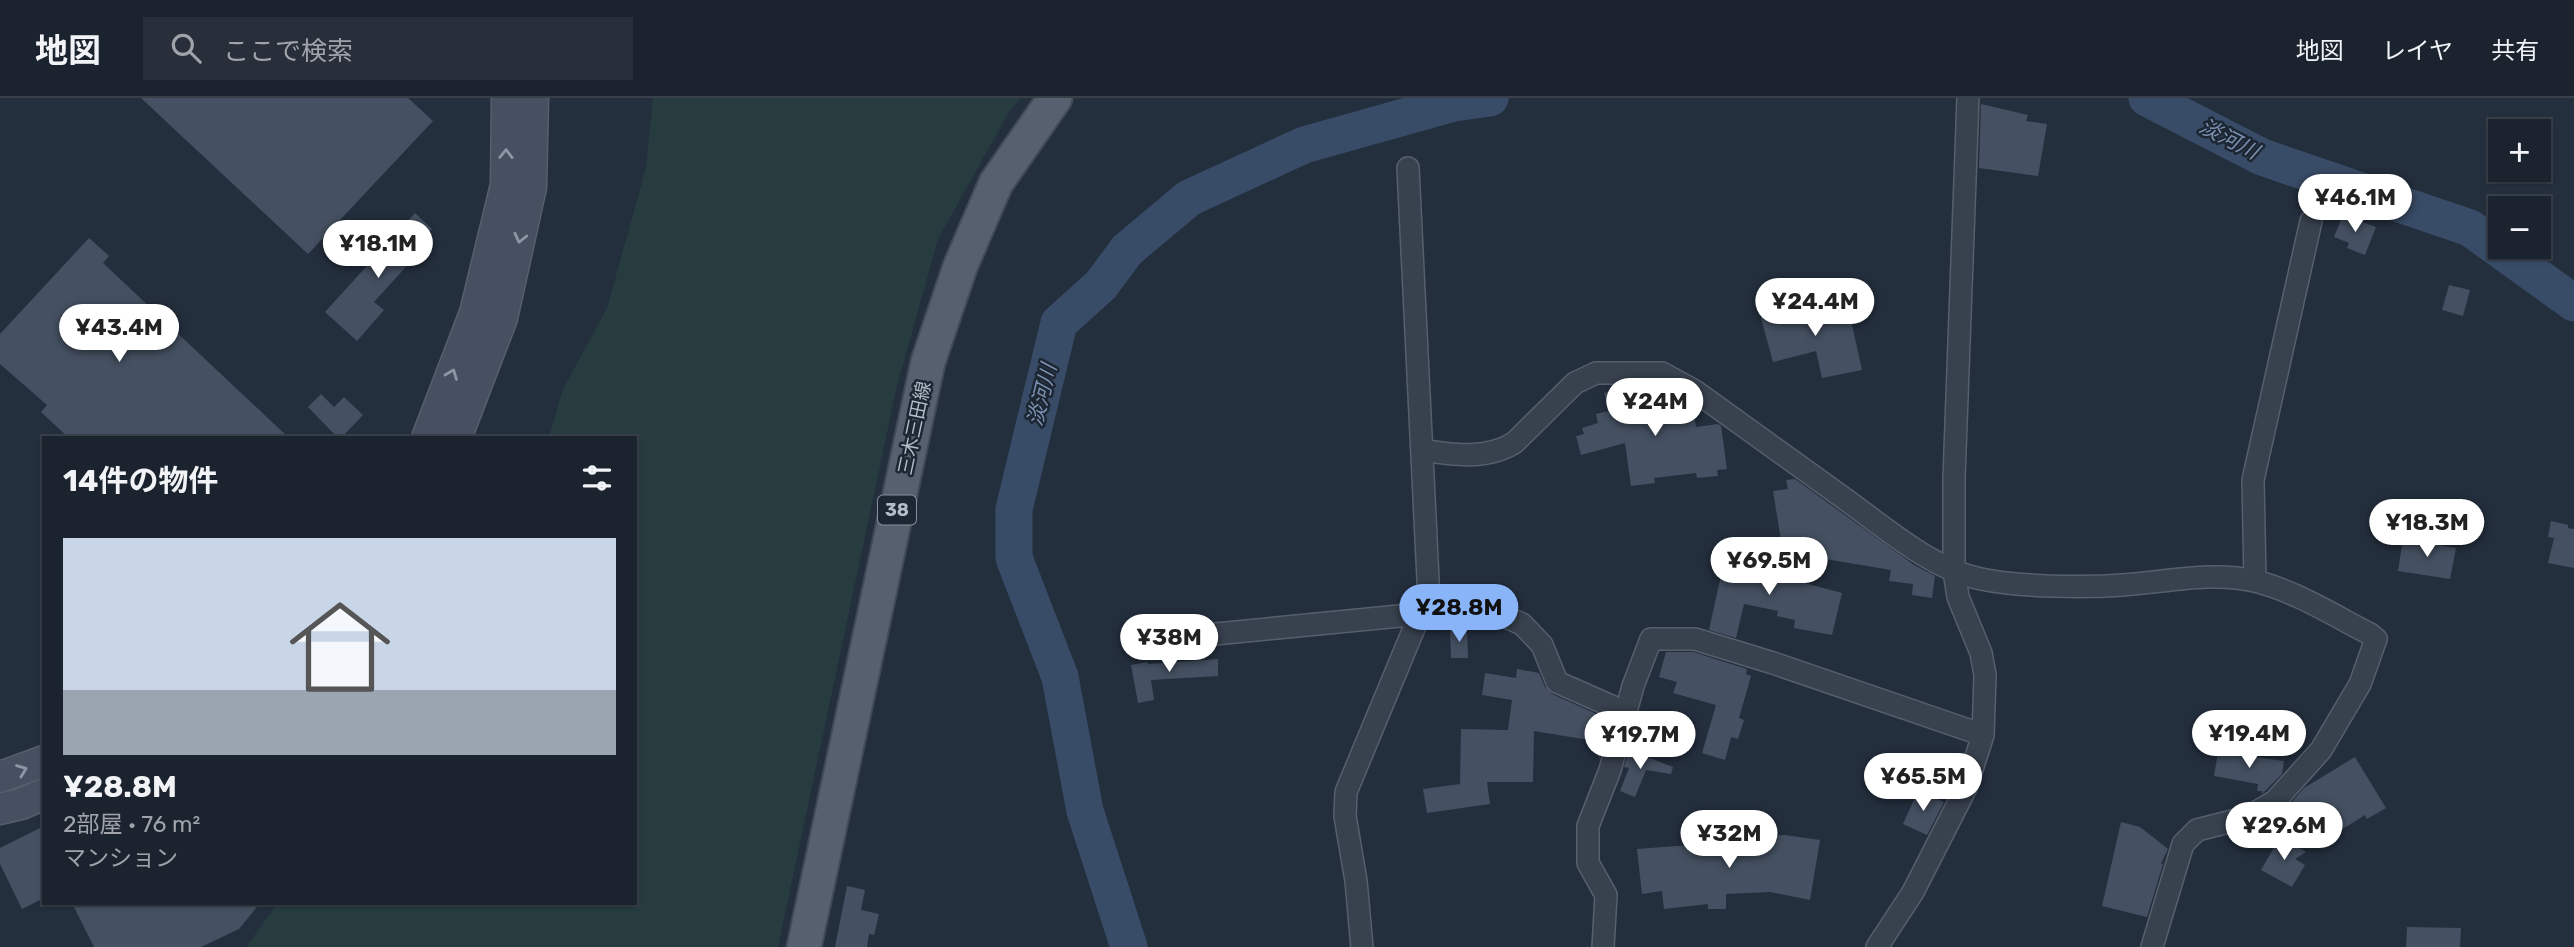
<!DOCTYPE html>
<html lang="ja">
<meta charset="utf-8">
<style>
:root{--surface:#1b232e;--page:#282f3a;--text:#f1f3f6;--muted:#a0a4aa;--line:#39404a;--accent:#8ab4f8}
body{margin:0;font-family:Rubik,"Noto Sans JP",sans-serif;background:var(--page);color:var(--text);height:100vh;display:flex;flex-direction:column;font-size:26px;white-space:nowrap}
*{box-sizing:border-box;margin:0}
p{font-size:23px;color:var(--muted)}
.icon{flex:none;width:38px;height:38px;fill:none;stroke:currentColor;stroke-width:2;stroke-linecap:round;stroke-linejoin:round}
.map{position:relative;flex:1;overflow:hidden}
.panel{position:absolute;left:42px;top:338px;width:595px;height:469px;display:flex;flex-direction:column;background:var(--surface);border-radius:0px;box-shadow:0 2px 5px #0004,0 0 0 2px var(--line)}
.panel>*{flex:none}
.fabs{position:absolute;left:2488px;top:21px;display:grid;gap:14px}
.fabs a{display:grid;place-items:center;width:63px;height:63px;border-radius:0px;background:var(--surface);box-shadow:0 2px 5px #0004,0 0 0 2px var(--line);font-size:35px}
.price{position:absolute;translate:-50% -60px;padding:0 16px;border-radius:24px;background:#fff;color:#222;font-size:23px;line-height:46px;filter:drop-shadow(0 2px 4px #0008)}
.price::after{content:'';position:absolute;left:50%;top:42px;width:21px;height:16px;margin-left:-10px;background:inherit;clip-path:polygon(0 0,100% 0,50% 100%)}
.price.selected{background:var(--accent);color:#111}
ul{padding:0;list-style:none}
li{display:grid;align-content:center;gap:14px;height:371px;padding:0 21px}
li span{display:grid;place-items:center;height:217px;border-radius:0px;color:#555}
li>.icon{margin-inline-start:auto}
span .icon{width:126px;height:126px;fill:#fffc;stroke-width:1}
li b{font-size:30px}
h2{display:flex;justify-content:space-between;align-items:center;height:84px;padding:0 21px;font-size:30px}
header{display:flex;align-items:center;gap:42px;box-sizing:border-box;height:98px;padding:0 35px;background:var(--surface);border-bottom:2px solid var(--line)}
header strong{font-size:33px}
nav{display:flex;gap:38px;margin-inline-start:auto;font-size:24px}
.search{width:490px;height:63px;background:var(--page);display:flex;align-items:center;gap:18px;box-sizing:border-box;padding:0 24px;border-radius:0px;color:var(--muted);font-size:26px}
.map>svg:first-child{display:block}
.green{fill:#263c3f}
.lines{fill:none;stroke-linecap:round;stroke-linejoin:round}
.river{stroke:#394c67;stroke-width:37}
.building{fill:#455162}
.street-casing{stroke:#565f6c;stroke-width:24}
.secondary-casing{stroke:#565f6c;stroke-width:33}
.primary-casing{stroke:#414a57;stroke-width:37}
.street{stroke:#38414e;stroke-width:21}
.secondary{stroke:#465061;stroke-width:30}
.primary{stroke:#56606e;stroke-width:33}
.oneway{stroke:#8e96a5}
.labels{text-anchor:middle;stroke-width:5;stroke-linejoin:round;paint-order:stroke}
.shield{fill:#1d2633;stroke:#878f9c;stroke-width:2}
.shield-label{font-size:18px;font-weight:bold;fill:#b4bcc9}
.street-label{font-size:19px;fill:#b4bcc9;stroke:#1d2633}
.water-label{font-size:21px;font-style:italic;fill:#7c92b1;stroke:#1d2633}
</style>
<header>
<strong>地図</strong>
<div class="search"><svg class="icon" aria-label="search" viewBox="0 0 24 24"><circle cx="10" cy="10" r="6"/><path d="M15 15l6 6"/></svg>ここで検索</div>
<nav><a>地図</a><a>レイヤ</a><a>共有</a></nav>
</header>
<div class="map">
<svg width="2574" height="849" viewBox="0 0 2574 849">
<rect width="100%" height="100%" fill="#242f3e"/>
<path class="green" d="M653,0H1020L1009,14L938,141L896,292L778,849H246L278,805H635V340L549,339L563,291L607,210L646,70Z"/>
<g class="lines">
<path class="river" d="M2147,0L2262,59L2470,130L2574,205
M1129,849L1085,713L1060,579L1014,460V411L1059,225L1101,187L1127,152L1189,100L1304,47L1454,5L1490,0"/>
</g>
<path class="building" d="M141,0H408L433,23L308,156Z
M1981,6L2028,17L2026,23L2047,26L2038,78L1979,70Z
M415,115L432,131L418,146L423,150L374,204L384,212L357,243L325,214Z
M2343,117L2376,129L2365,157L2347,150L2349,145L2334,139Z
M89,140L109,158L103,165L289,340H69L41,314L47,307L0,266V236Z
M2449,187L2470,192L2463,218L2442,212Z
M1828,208L1829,213L1848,209L1862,272L1822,280L1816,253L1773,264L1761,220L1803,209L1804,214Z
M1649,288L1652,309L1688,304L1693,308L1696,329L1718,326L1721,328L1727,371L1717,372L1718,378L1697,380L1696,375L1654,380L1655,385L1631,388L1625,345L1581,357L1576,338L1584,336L1582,330L1598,325L1596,316L1609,313L1604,295L1626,289V292Z
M321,296L334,309L344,299L363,317L341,340H338L308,309Z
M1795,381L1914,467L1935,478L1932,500L1912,497L1913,486L1889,483L1891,472L1783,454L1773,393L1788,391L1786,382Z
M2551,423L2568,427V430L2574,431V470L2548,465L2554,440L2548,439Z
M2403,441L2456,450L2450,481L2398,473Z
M1722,449L1754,457L1751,471L1842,495L1832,537L1794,530L1795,522L1777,518L1778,513L1744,506L1736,540L1709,532L1722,473L1717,472Z
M1450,532H1467L1468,560H1451Z
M1666,554H1693L1747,571L1746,576L1751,578L1739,620L1744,622L1738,641L1731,639L1725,662L1702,655L1716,607L1673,595L1677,584L1659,579Z
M1218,561V578L1151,582L1154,602L1138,605L1131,567L1147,564L1148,566Z
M1517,571L1539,575L1545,589L1552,596L1610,622L1598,665L1601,644L1534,633L1533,684H1487L1490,706L1427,715L1423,691L1460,686L1461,631L1508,632L1512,602L1482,597L1485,575L1516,580Z
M1629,652L1673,669L1671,676L1646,672L1635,699L1620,693L1629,670L1624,669Z
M2218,654L2284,663L2282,676L2262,696V693H2257L2258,686L2214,678Z
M2355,659L2386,710L2367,721L2365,717L2314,749L2289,707L2304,690Z
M1918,693L1944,704L1927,737L1903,726Z
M2121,724L2140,729L2168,751L2161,766H2163L2147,819L2102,808Z
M44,728V800L22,811L0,766V750Z
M1785,737L1820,742L1810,802L1770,794L1726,796V811H1708V806L1664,811L1662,793L1642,796L1637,751L1731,744V738Z
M2280,739L2306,754L2295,761L2305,767L2292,789L2261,772Z
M847,788L865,792L861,812L879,816L874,837L869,836L867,849H835Z
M72,805H260L239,831L201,849H94Z
M2407,829L2461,830L2460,849H2406Z"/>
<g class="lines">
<g class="street-casing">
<path id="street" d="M1422,352C1453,357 1486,362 1514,345L1575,285L1596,275H1662L1695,293C1745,329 1795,365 1845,401C1884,429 1933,472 1981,481C2021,489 2082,490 2123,487C2166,484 2213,473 2255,483C2295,493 2333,517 2370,536L2376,541L2360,586L2321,652L2275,703L2248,719L2197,732L2183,746L2152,849
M2255,483L2253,382L2311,123
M1133,544L1420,516H1499L1522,526L1542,547L1557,584L1627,615
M1362,849L1356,783L1345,718L1346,694L1420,516L1429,502L1408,70
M1603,849L1606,797L1588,765V728L1610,672L1633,588L1651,541H1695L1773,565L1983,637
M1877,849L1913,794L1966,690L1983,637L1985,577L1981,555L1958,499L1954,473V380L1968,0"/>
</g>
<g class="secondary-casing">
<path id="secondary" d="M427,340L475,215L506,87L507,0
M456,340L502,220L531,89L533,0
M0,679L44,663
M0,711L21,706L44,696"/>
</g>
<g class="primary-casing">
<path id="primary" d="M804,849L928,264L960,169L996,85L1055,0"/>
</g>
<use href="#street" class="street"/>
<use href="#secondary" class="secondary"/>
<use href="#primary" class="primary"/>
</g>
<defs><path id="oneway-chevron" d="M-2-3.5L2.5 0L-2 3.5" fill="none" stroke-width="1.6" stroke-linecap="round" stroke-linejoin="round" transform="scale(1.75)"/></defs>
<g class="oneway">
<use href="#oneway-chevron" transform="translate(506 56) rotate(-89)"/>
<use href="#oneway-chevron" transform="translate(520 140) rotate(103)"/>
<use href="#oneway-chevron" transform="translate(452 276) rotate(-69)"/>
<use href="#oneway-chevron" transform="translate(22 672) rotate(-21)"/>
</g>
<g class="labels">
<rect class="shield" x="878" y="397.5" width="38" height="29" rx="5"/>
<g class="shield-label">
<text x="897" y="418">38</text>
</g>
<g class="street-label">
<text transform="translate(914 330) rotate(-78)" y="7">三木三田線</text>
</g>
<g class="water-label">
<text transform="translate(2229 41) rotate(27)" y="7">淡河川</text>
<text transform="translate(1042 297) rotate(-76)" y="7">淡河川</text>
</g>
</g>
</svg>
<div class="fabs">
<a>+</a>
<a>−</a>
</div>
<b class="price" style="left:2355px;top:136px">¥46.1M</b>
<b class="price" style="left:378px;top:182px">¥18.1M</b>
<b class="price" style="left:1815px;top:240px">¥24.4M</b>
<b class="price" style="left:119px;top:266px">¥43.4M</b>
<b class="price" style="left:1655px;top:340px">¥24M</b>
<b class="price" style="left:2427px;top:461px">¥18.3M</b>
<b class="price" style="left:1769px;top:499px">¥69.5M</b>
<b class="price selected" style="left:1459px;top:546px">¥28.8M</b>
<b class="price" style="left:1169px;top:576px">¥38M</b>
<b class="price" style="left:2249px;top:672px">¥19.4M</b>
<b class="price" style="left:1640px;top:673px">¥19.7M</b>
<b class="price" style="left:1923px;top:715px">¥65.5M</b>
<b class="price" style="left:2284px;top:764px">¥29.6M</b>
<b class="price" style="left:1729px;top:772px">¥32M</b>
<section class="panel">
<h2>14件の物件<svg class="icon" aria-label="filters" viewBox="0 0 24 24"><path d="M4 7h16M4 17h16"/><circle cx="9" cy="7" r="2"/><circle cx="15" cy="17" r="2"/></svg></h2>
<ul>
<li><span style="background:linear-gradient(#c9d6e8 70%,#9aa5b1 0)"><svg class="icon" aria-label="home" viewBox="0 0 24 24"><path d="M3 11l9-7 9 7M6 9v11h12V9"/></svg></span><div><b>¥28.8M</b><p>2部屋 · 76 m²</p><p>マンション</p></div></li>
</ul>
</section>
</div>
